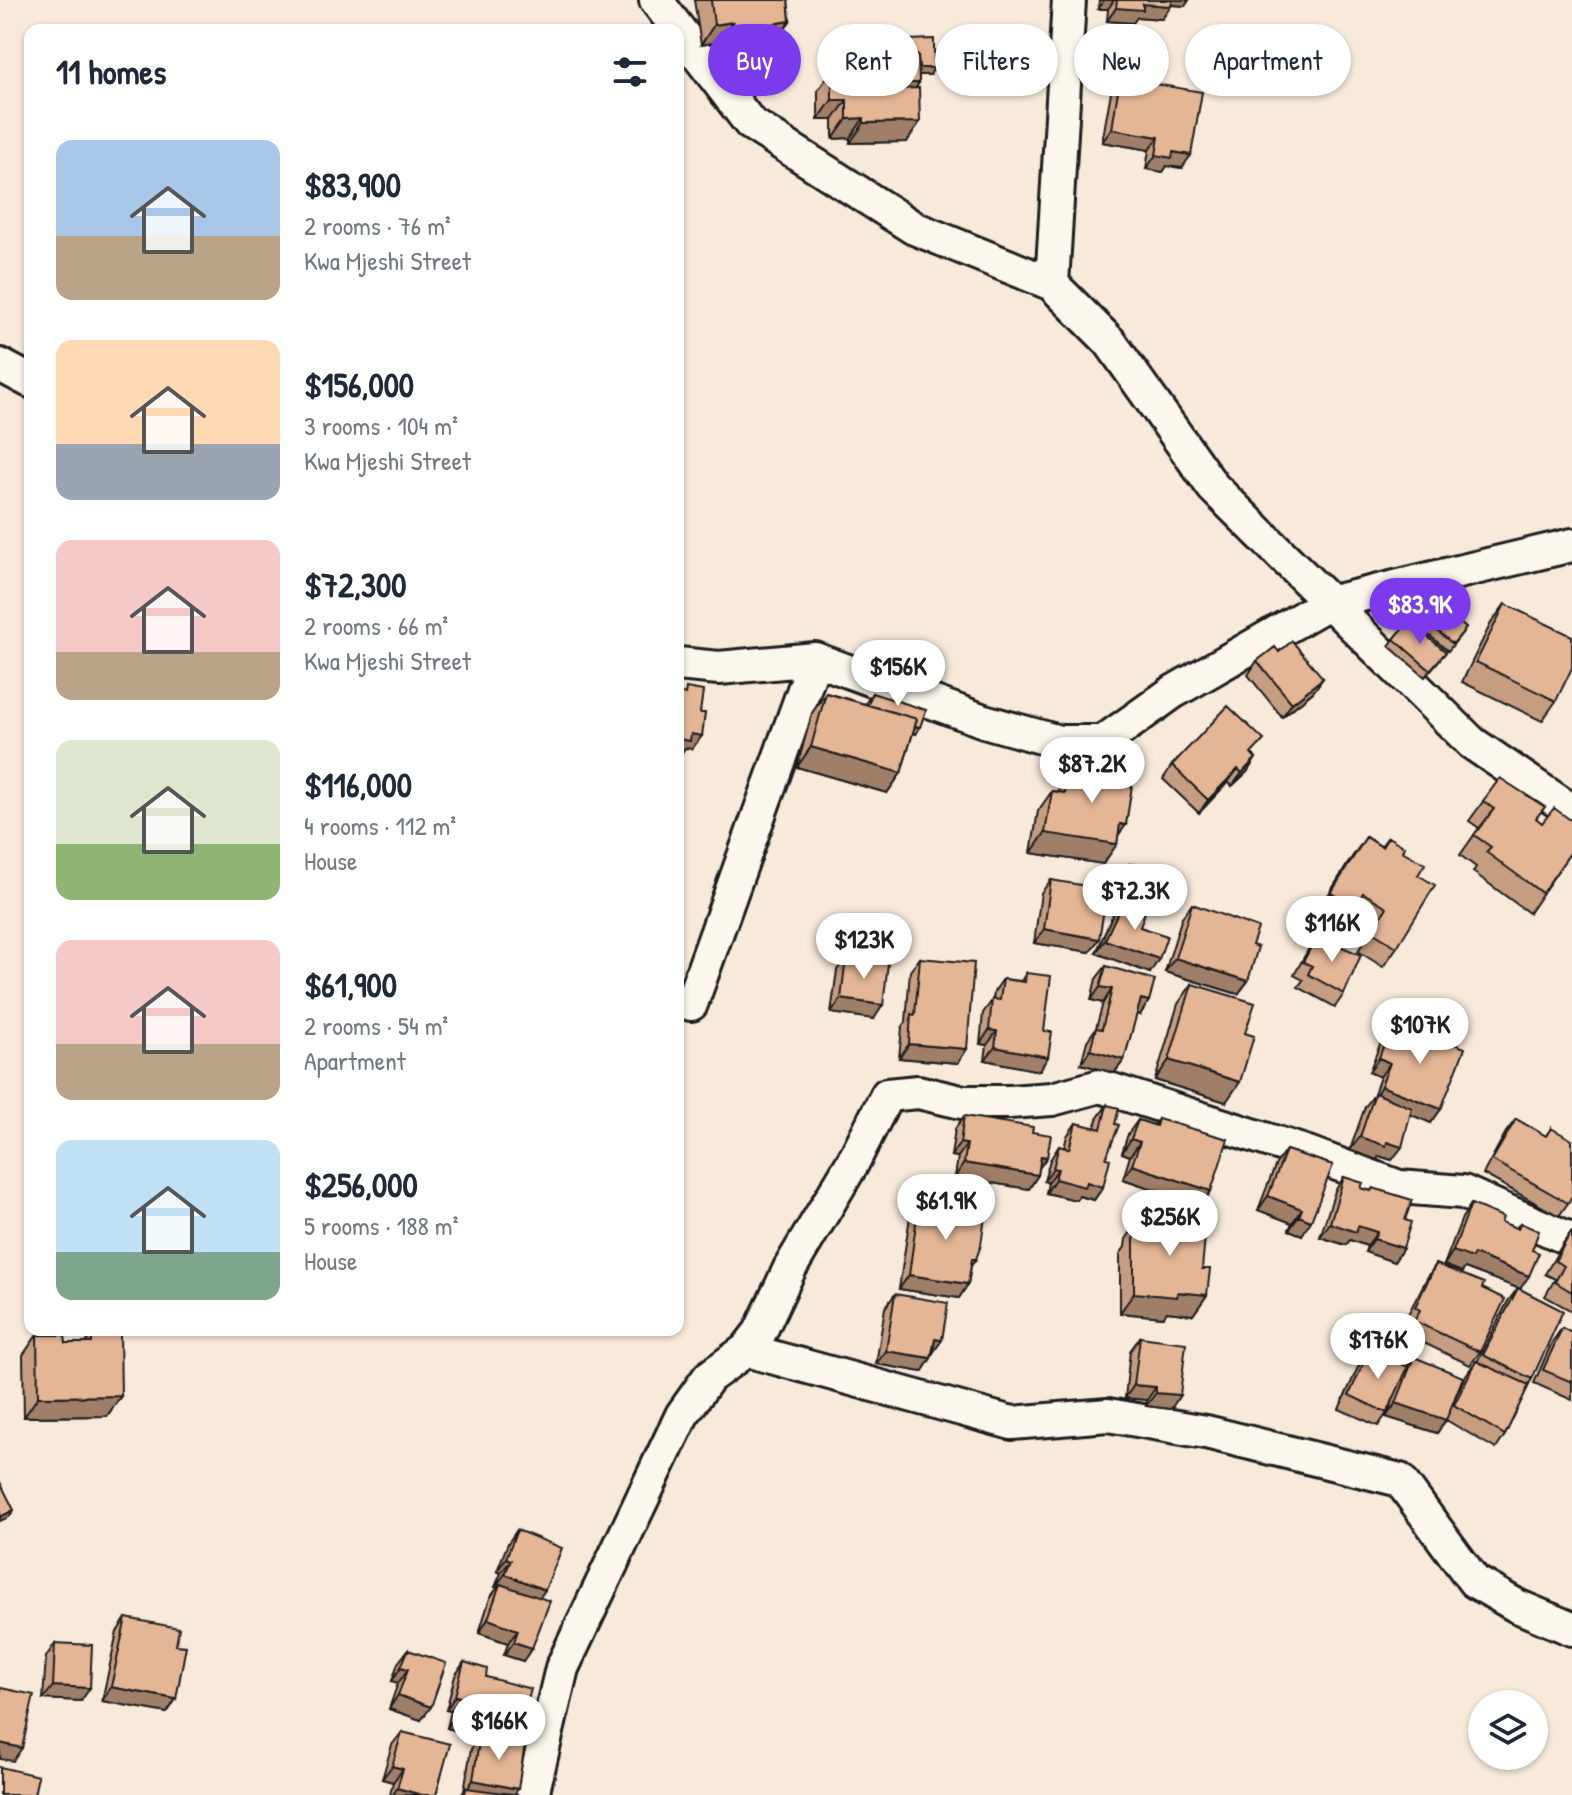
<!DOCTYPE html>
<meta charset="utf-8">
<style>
:root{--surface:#fff;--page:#f2f2f3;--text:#1f2937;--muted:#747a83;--accent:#7c3aed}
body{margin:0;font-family:"Patrick Hand",sans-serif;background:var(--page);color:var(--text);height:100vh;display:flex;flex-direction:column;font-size:30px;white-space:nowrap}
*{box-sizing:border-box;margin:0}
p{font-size:26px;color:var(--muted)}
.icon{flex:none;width:44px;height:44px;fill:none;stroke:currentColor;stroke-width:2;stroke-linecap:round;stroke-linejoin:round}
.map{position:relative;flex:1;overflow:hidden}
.drawer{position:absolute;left:24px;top:24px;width:660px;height:1312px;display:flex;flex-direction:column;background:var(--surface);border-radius:16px;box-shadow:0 2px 6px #0004}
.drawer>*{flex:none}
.banner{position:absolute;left:708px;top:24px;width:744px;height:72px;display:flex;gap:16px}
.controls{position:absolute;left:1468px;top:1690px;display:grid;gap:16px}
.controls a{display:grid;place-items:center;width:80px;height:80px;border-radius:50%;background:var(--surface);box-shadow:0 2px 6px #0004;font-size:40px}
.price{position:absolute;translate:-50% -68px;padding:0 18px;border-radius:28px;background:#fff;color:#222;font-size:26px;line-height:52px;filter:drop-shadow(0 2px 4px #0008)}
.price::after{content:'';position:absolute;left:50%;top:48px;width:24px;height:18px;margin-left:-12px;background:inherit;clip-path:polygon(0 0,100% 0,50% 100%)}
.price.active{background:var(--accent);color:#fff}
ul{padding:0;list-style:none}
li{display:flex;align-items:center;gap:24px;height:200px;padding:0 32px}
li span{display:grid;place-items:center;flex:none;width:224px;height:160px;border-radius:16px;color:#555}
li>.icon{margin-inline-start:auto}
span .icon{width:96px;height:96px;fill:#fffc;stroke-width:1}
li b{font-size:34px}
h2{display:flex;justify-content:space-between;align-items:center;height:96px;padding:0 32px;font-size:34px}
.pill{padding:0 28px;border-radius:36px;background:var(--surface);box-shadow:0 2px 6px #0004;font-size:28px;line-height:72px}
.pill.active{background:var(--accent);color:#fff}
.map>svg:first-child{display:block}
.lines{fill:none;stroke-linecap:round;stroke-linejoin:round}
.minor-casing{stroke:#1c1c1c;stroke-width:38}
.minor{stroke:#fbf7ec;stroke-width:32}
.wall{fill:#c59d81;stroke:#1c1c1c;stroke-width:2}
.shaded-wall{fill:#a07f69;stroke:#1c1c1c;stroke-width:2}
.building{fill:#e5b696;stroke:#1c1c1c;stroke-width:2}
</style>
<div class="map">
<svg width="1572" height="1795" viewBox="0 0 1572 1795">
<rect width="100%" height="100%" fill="#f7eadb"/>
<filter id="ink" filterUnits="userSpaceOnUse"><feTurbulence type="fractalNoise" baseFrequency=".0125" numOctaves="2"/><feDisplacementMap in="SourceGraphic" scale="16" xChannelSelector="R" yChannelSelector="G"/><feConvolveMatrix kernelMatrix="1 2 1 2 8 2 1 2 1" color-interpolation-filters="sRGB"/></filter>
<g filter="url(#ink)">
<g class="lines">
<g class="minor-casing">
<path id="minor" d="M656,0L750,123L914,228L1052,284L1110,342L1213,487L1472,743L1572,811
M1052,284L1069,0
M0,365L30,381
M678,664L719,668L815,659L984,721L1059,742H1103L1173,692L1328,603L1572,545
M691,1004L815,659
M746,1350L1012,1423L1108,1415L1206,1432L1400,1480L1474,1581L1517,1606L1572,1629
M532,1795L562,1668L682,1415L709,1377L746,1350L760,1332L790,1268L853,1162L887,1095L918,1092L961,1102H1009L1052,1099L1100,1086L1308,1153L1399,1187L1463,1192L1572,1240"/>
</g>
<use href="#minor" class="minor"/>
</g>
<path class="wall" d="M694,0H788L790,21L776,41L764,42L758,51L721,56L719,42L701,45Z
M1099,0H1189L1185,6L1171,5L1162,19L1137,17L1133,23L1107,21L1108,9H1098Z
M908,40L930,75H919V83L915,88L907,142L850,143V138L833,139V120H818V90L832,70L845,52L903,56V47Z
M1120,78L1182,168L1167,166L1163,172L1146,169L1149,150L1102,142L1111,92Z
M1505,604L1556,701L1542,721L1462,682L1491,623Z
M1415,612L1466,628L1448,651L1410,619Z
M1394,639L1446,652L1425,677L1389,646Z
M1257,661L1323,678L1313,692L1282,717L1248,675Z
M826,693L865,704L872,693L920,727L916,734L913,733L901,773L887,793L797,767L812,713Z
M1253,755L1256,758L1247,772L1232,786L1228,782L1199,813L1163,779L1172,765Z
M1076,763L1102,774L1107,767L1118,836L1117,844L1103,864L1031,853L1038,811L1052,791L1057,792Z
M1500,778L1536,819L1572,850L1529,913L1473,872L1476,867L1460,855L1479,828L1469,821Z
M1366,837L1381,846L1388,837L1402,851L1418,875L1397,947L1383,967L1358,951L1373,927L1351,914L1341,927L1317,913L1352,857Z
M1130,864L1160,892L1122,885L1125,871Z
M1051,880L1097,897L1090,952L1034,943L1041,893Z
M1123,901L1140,927L1150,973L1096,953L1113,914Z
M1192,904L1252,945L1248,981L1238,994L1165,972L1182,917Z
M1317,936L1344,994L1335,1007L1298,987L1303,980L1294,975L1308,950Z
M846,957L874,1019L831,1013L837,970Z
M920,958L958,1063L899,1058L902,1028L906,1022L910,971Z
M1106,966L1140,1015L1136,1014L1124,1060L1114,1073L1081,1064L1087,1041L1096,1028L1103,1003L1091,1000L1096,979Z
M1026,973L1044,1031L1048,1057L1039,1071L985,1060L987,1045L980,1044L983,1013L993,999L994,992L1003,979L1021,981Z
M1192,984L1226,1102L1155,1080L1178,1004Z
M1390,1028L1421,1040L1426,1033L1441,1109L1431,1123L1410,1114L1392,1160L1379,1156L1377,1160L1350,1150L1365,1107L1373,1096L1380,1077L1369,1072L1381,1042Z
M1107,1105L1106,1158L1103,1187L1094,1200L1079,1196L1076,1200L1046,1193L1048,1183L1044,1181L1050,1160L1059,1146L1064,1148L1067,1136L1076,1123L1095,1128L1097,1119Z
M964,1116L1032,1132L1039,1168L1038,1175L1029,1189L955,1177L958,1157L951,1156L955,1129Z
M1158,1119L1211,1191L1201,1205L1123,1179L1130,1156L1122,1153L1128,1134L1138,1120L1154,1125Z
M1516,1119L1546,1136L1551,1128L1568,1203L1559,1216L1483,1174L1506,1132Z
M1286,1150L1333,1165L1302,1235L1289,1230L1292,1223L1258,1210L1276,1164Z
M1344,1177L1361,1188L1371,1191L1373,1188L1405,1220L1403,1248L1394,1262L1365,1252L1367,1246L1350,1240L1346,1245L1320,1237L1335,1191Z
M919,1202L976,1259L971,1266L968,1284L959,1298L899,1289L910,1216Z
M1471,1204L1501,1222L1516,1228L1520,1223L1532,1250L1520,1289L1532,1379L1528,1385L1505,1435L1496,1449L1446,1420L1437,1433L1386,1417L1393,1401L1387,1413L1378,1426L1339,1409L1360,1363L1370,1349L1407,1367L1414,1357L1453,1402L1466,1375L1476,1361L1477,1362L1508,1301L1518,1288L1465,1268L1462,1272L1444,1265L1462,1218Z
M1152,1214L1178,1223L1202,1269L1207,1295L1193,1315L1167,1312L1163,1317L1120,1313V1254L1125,1247L1126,1239L1140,1219L1148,1220Z
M1571,1232H1572V1311L1545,1296L1555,1279L1545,1274L1562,1245Z
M1436,1264L1482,1288L1480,1352L1470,1365L1405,1334L1410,1323L1405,1320L1427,1278Z
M895,1294L933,1353L931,1358L922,1372L876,1364L885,1308Z
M1562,1328L1572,1333V1400L1534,1383L1552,1342Z
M92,1334L121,1396L107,1416L24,1417L23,1355L37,1335L66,1343H86Z
M1140,1337L1171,1409L1146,1406L1147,1400L1125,1398L1130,1351Z
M517,1530L540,1598L523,1661L504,1655L508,1643L479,1633L490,1598L497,1588L495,1587L501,1573L497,1571L508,1543Z
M126,1618L176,1645V1699L167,1713L102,1701L117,1632Z
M55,1643L81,1701L43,1699L46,1657Z
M408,1650L421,1720L389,1709L398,1683L392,1681L398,1663Z
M464,1662L486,1677L514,1731H513L506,1740L514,1794L519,1795H461L464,1791L471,1749L480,1737L447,1728L451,1711L446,1710L455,1676Z
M402,1732L436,1795H390L393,1782L382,1779L392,1745Z"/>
<path class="shaded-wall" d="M1104,0H1114L1108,9H1098Z
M1166,0H1189L1185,6L1163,4Z
M1143,4L1171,6L1162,19L1137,17L1133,23L1107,21L1116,8Z
M790,21L776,41L764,42L758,51L721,56L735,37L771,24Z
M733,22L719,42L701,45L714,25Z
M909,68H934L930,75H904Z
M902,83H919L905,103H888Z
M832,100H847L833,120H818Z
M864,118L850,138L833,139L847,119Z
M920,122L907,142L850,143L864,123Z
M1112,129L1159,137L1149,150L1102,142Z
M1173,152L1191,155L1182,168L1167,166L1163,172L1146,169L1156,155Z
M1323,678L1313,692L1282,717L1292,703Z
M866,710L920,727L916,734L861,716Z
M691,734L702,736L692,749L685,748L681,754H678V739Z
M811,747L901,773L887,793L797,767Z
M1256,758L1247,772L1232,786L1242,773Z
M1238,769L1228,782L1199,813L1208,800Z
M1120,824L1126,825L1112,844H1117L1103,864L1031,853L1045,833Z
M1127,878L1165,885L1160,892L1122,885Z
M1044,929L1099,939L1090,952L1034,943Z
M1105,940L1159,959L1150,973L1096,953Z
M1175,958L1248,981L1238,994L1165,972Z
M1100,987L1112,989L1103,1003L1091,1000Z
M841,999L883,1005L874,1019L831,1013Z
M1141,999L1149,1001L1140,1015L1131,1013Z
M989,1030L997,1031L987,1045L980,1044Z
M909,1044L967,1049L958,1063L899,1058Z
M995,1047L1048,1057L1039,1071L985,1060Z
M1090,1050L1124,1060L1114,1073L1081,1064Z
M1379,1058L1390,1063L1380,1077L1369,1072Z
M1169,1060L1240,1082L1226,1102L1155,1080Z
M1381,1086L1441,1109L1431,1123L1373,1099Z
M1360,1137L1387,1142L1402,1147L1392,1160L1379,1156L1377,1160L1350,1150Z
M1131,1139L1140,1142L1130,1156L1122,1153Z
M960,1143L967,1144L958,1157L951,1156Z
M1041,1156L1047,1157L1038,1170Z
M964,1163L1038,1175L1029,1189L955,1177Z
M1132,1165L1211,1191L1201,1205L1123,1179Z
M1053,1168L1058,1169L1048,1183L1044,1181Z
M1055,1179L1087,1182L1103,1187L1094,1200L1079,1196L1076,1200L1046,1193Z
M1268,1196L1302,1209L1292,1223L1258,1210Z
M1299,1216L1311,1221L1302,1235L1289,1230Z
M1330,1223L1358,1226L1377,1232L1367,1246L1350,1240L1346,1245L1320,1237Z
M1374,1239L1403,1248L1394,1262L1365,1252Z
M1453,1251L1474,1254L1529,1276L1520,1289L1465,1268L1462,1272L1444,1265Z
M909,1275L968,1284L959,1298L899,1289Z
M1178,1292L1207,1295L1193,1315L1167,1312L1163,1317L1120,1313L1134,1293Z
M935,1339L942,1340L933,1353Z
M886,1351L931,1358L922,1372L876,1364Z
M1134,1385L1156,1387L1147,1400L1125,1398Z
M1156,1393L1180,1395L1171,1409L1146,1406Z
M121,1396L107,1416L24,1417L38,1397Z
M1396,1403L1446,1420L1437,1433L1386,1417Z
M14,1510L9,1517L0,1521V1517Z
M506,1558L511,1560L501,1573L497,1571Z
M505,1574L545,1590L536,1603L500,1584L497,1588L495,1587Z
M488,1619L518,1630L508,1643L479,1633Z
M514,1642L532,1648L523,1661L504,1655Z
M401,1667L408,1669L398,1683L392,1681Z
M53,1686L90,1688L81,1701L43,1699Z
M111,1687L176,1699L167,1713L102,1701Z
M398,1695L431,1707L421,1720L389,1709Z
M455,1696L460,1697L451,1711L446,1710Z
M456,1714L517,1716L523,1718L504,1743L447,1728Z
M0,1743L22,1748L13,1761L0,1759Z
M392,1766L403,1769L393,1782L382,1779Z
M473,1780L518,1789L514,1795L466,1791Z
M397,1788L422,1795H393Z"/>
<path class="building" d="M711,0H788L790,21L771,24L772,31L735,37L733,22L714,25Z
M1117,0H1172L1171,6L1143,4V10L1116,8Z
M934,39V68H919L918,55L908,56V40Z
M900,51V56L918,55L919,83H902V89L919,88L920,122L864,123V118L847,119V100H832V70H846L845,52Z
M1120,78L1202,92L1191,155L1173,152L1172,158L1156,155L1159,137L1112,129Z
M1427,597L1466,628L1453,644L1415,612Z
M1505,604L1572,636V668L1556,701L1476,662Z
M1409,621L1446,652L1430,670L1394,639Z
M1292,641L1323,678L1292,703L1257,661L1275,647L1279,652Z
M686,688L703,691L700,713H705L702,736L691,734L690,741L678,739V693L685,695Z
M826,693L917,719L901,773L811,747Z
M872,693L926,710L920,727L915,726L917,719L868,705Z
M1228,706L1264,740L1251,754L1256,758L1242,773L1238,769L1208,800L1172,765Z
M1076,763L1100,767L1099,774L1106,775L1107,767L1134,772L1126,825L1120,824L1117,844L1045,833L1052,791L1065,793L1068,776L1074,777Z
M1500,778L1545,807L1536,818L1542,823L1554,808L1572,821V850L1542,893L1486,852L1491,847L1474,835L1494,809L1483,801Z
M1366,837L1382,847L1388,837L1405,847L1402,851L1425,864L1418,875L1435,885L1397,947L1372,932L1387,907L1363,893L1355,908L1331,893Z
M1130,864L1168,871L1165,885L1127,878Z
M1051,880L1099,888L1097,897L1106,898L1099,939L1044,929Z
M1123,901L1146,909L1140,927L1167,936L1159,959L1105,940Z
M1192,904L1258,928L1252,945L1258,947L1248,981L1175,958Z
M1317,936L1361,955L1344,994L1308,974L1312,966L1303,962Z
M846,957L888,963L883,1005L841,999Z
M920,958L974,963L967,1049L909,1044L911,1014L915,1015Z
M1106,966L1155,980L1149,1001L1141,999L1124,1060L1090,1050L1096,1028L1102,1029L1112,989L1100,987Z
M1026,973L1051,976L1044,1031L1052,1032L1048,1057L995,1047L997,1031L989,1030L992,999L1000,1000L1003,979L1025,982Z
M1192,984L1255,1003L1245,1033L1254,1036L1240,1082L1169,1060Z
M1390,1028L1423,1041L1426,1033L1465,1048L1441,1109L1381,1086L1390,1063L1379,1058Z
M1375,1093L1412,1108L1402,1147L1387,1142L1386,1146L1360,1137Z
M1107,1105L1119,1108L1115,1124L1119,1125L1106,1158L1110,1159L1103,1187L1087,1182L1085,1187L1055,1179L1058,1169L1053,1168L1059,1146L1069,1149L1076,1123L1101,1129Z
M964,1116L1033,1127L1032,1132L1051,1135L1047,1157L1041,1156L1038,1175L964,1163L967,1144L960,1143Z
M1158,1119L1228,1139L1211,1191L1132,1165L1140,1142L1131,1139L1138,1120L1156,1126Z
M1516,1119L1546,1136L1551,1128L1572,1140V1196L1568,1203L1492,1160Z
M1286,1150L1333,1165L1311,1221L1299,1216L1302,1209L1268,1196Z
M1344,1177L1363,1183L1361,1188L1371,1191L1373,1188L1412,1200L1405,1220L1411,1222L1403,1248L1374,1239L1377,1232L1358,1226L1356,1232L1330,1223Z
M919,1202L986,1210L981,1245L976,1259H972L968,1284L909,1275Z
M1471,1204L1503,1217L1501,1222L1518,1229L1520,1223L1539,1231L1532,1250L1539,1253L1529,1276L1474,1254L1472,1258L1453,1251Z
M1152,1214L1178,1217V1223L1206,1226L1202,1269H1210L1207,1295L1178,1292L1177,1297L1134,1293V1234L1138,1235L1140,1219L1151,1221Z
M1571,1232H1572V1292L1555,1282L1564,1266L1555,1261Z
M1436,1264L1484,1283L1482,1288L1505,1299L1480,1352L1414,1321L1420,1310L1415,1307Z
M1518,1288L1563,1311L1532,1379L1483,1355Z
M895,1294L948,1303L942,1340L935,1339L931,1358L886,1351Z
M1562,1328L1572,1333V1382L1543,1370Z
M92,1334H120L121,1396L38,1397L37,1335H65L66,1343H92Z
M1140,1337L1186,1343L1180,1395L1156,1393V1387L1134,1385Z
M1370,1349L1408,1367L1387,1413L1349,1395Z
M1414,1357L1463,1377L1446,1420L1396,1403Z
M1476,1361L1529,1385L1505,1435L1454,1405Z
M0,1482L14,1510L0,1517Z
M517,1530L562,1548L545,1590L505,1574L511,1560L506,1558Z
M500,1584L550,1601L532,1648L514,1642L518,1630L488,1619Z
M126,1618L179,1628L176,1645L186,1646L176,1699L111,1687Z
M55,1643L92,1645L90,1688L53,1686Z
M408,1650L446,1663L431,1707L398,1695L408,1669L401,1667Z
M464,1662L487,1669L486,1677L531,1689L523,1718L517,1716L513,1730L456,1714L460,1697L455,1696Z
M1,1688L34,1695L22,1748L0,1743V1695Z
M402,1732L450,1744L436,1795H422L397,1788L403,1769L392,1766Z
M480,1736L525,1744L518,1789L473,1780Z
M0,1767L38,1776L34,1795H0Z
M466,1788L519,1795H465Z"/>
</g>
</svg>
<div class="controls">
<a><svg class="icon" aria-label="layers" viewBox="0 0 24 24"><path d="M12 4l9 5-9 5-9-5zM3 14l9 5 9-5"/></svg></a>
</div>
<b class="price active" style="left:1420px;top:646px">$83.9K</b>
<b class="price" style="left:898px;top:708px">$156K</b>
<b class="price" style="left:1092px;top:805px">$87.2K</b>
<b class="price" style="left:1135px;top:932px">$72.3K</b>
<b class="price" style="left:1332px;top:964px">$116K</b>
<b class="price" style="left:864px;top:981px">$123K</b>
<b class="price" style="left:1420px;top:1066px">$107K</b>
<b class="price" style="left:946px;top:1242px">$61.9K</b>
<b class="price" style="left:1170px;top:1258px">$256K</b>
<b class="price" style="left:1378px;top:1381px">$176K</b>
<b class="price" style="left:499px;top:1762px">$166K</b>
<div class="banner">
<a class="pill active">Buy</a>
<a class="pill">Rent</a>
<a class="pill">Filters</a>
<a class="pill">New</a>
<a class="pill">Apartment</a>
</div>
<section class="drawer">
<h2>11 homes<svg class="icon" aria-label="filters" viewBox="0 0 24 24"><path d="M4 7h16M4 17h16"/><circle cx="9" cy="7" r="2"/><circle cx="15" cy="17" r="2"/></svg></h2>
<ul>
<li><span style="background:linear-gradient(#a9c7e8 60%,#b9a48a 0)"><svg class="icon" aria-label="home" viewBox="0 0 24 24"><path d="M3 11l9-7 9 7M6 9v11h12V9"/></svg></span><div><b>$83,900</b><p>2 rooms · 76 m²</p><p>Kwa Mjeshi Street</p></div></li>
<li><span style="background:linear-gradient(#ffd9b3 65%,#9aa5b1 0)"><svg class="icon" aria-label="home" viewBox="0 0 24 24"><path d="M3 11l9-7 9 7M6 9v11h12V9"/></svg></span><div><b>$156,000</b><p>3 rooms · 104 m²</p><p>Kwa Mjeshi Street</p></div></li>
<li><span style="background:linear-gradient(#f6c9c9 70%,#b9a48a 0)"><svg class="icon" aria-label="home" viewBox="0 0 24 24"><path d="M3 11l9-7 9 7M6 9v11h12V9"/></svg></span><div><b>$72,300</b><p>2 rooms · 66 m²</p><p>Kwa Mjeshi Street</p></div></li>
<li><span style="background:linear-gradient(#dfe7d0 65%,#8fb573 0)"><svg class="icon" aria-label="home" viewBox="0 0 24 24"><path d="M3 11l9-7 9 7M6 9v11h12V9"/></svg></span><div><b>$116,000</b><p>4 rooms · 112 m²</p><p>House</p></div></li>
<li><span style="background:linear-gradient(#f6c9c9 65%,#b9a48a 0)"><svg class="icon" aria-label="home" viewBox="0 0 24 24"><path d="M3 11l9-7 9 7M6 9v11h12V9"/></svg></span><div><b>$61,900</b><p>2 rooms · 54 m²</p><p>Apartment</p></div></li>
<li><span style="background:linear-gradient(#bfe0f5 70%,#7fa58c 0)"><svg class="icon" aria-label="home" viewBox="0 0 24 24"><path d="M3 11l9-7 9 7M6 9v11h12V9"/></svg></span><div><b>$256,000</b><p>5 rooms · 188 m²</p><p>House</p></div></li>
</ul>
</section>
</div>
